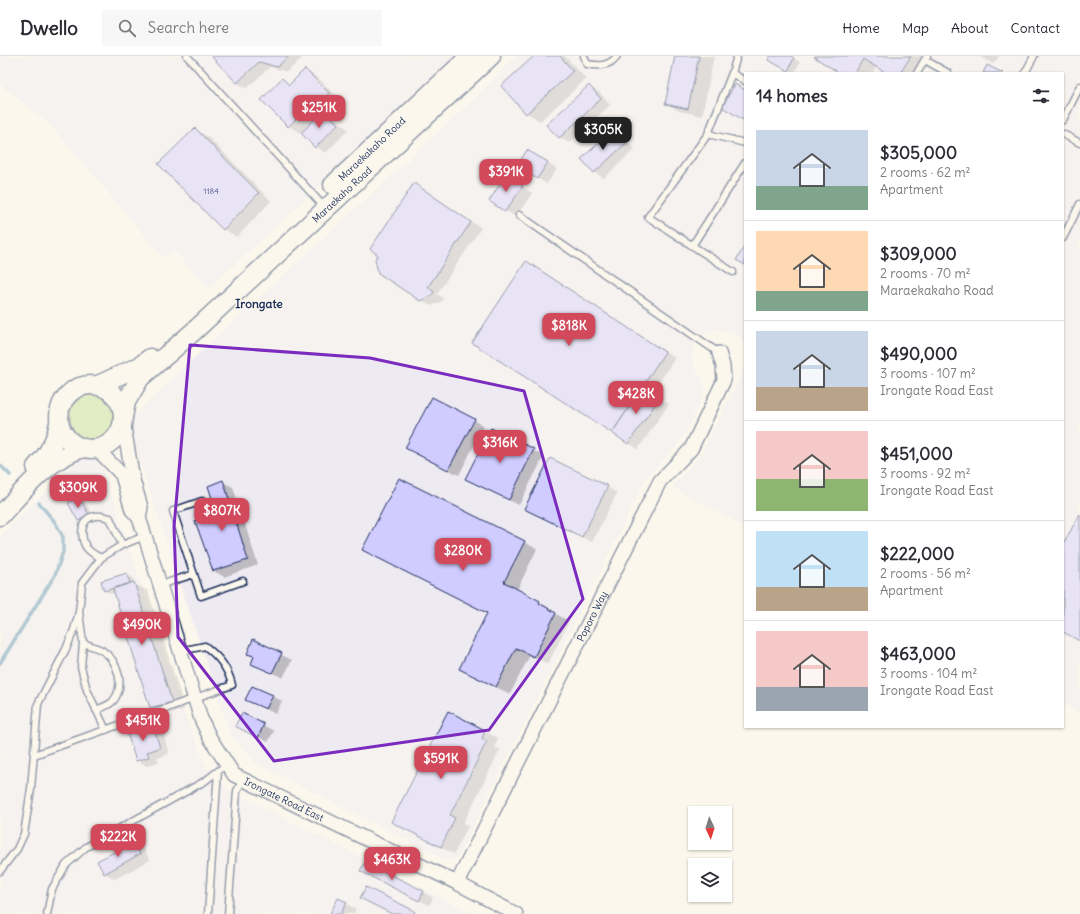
<!DOCTYPE html>
<meta charset="utf-8">
<style>
:root{--surface:#fff;--page:#f7f7f7;--text:#2b2b33;--muted:#7c7c81;--line:#e1e1e2;--accent:#d1495b}
body{margin:0;font-family:Delius,sans-serif;background:var(--page);color:var(--text);height:100vh;display:flex;flex-direction:column;font-size:15px;white-space:nowrap}
*{box-sizing:border-box;margin:0}
p{font-size:13px;color:var(--muted)}
.icon{flex:none;width:22px;height:22px;fill:none;stroke:currentColor;stroke-width:2;stroke-linecap:round;stroke-linejoin:round}
.map{position:relative;flex:1;overflow:hidden}
.panel{position:absolute;left:744px;top:16px;width:320px;height:656px;display:flex;flex-direction:column;background:var(--surface);border-radius:0px;box-shadow:0 1px 3px #0004}
.panel>*{flex:none}
.needle{width:26px;rotate:176deg}
.tools{position:absolute;left:688px;top:750px;display:grid;gap:8px}
.tools a{display:grid;place-items:center;width:44px;height:44px;border-radius:0px;background:var(--surface);box-shadow:0 1px 3px #0004;font-size:20px}
.price{position:absolute;translate:-50% -34px;padding:0 9px;border-radius:8px;background:var(--accent);color:#fff;font-size:13px;line-height:26px;filter:drop-shadow(0 1px 2px #0008)}
.price::after{content:'';position:absolute;left:50%;top:24px;width:12px;height:9px;margin-left:-6px;background:inherit;clip-path:polygon(0 0,100% 0,50% 100%)}
.price.on{background:#222;color:#fff}
ul{padding:0;list-style:none}
li{display:flex;align-items:center;gap:12px;height:100px;padding:0 12px}
li+li{border-top:1px solid var(--line)}
li span{display:grid;place-items:center;flex:none;width:112px;height:80px;border-radius:0px;color:#555}
li>.icon{margin-inline-start:auto}
span .icon{width:48px;height:48px;fill:#fffc;stroke-width:1}
li b{font-size:17px}
h2{display:flex;justify-content:space-between;align-items:center;height:48px;padding:0 12px;font-size:17px}
header{display:flex;align-items:center;gap:24px;box-sizing:border-box;height:56px;padding:0 20px;background:var(--surface);border-bottom:1px solid var(--line)}
header strong{font-size:19px}
nav{display:flex;gap:22px;margin-inline-start:auto;font-size:14px}
.search{width:280px;height:36px;background:var(--page);display:flex;align-items:center;gap:10px;box-sizing:border-box;padding:0 14px;border-radius:0px;color:var(--muted);font-size:15px}
.map>svg:first-child{display:block}
.built{fill:#eeeaf2}
.green{fill:#c6df95;stroke:#70877a}
.shadow{fill:#0003}
.lines{fill:none;stroke-linecap:round;stroke-linejoin:round}
.stream{stroke:#5c92b1;stroke-width:3.5}
.building{fill:#d1ccff;stroke:#1b2f5e}
.service-casing{stroke:#1b2f5e;stroke-width:9}
.minor-casing{stroke:#1b2f5e;stroke-width:16}
.secondary-casing{stroke:#1b2f5e;stroke-width:21}
.service{stroke:#fbf7ec;stroke-width:6}
.minor{stroke:#fbf7ec;stroke-width:13}
.secondary{stroke:#fbf7ec;stroke-width:18}
.marked{fill:none;stroke:#7b2cbf;stroke-width:3;stroke-linejoin:round}
.labels{text-anchor:middle;stroke-width:3;stroke-linejoin:round;paint-order:stroke}
.number-label{font-size:8px;fill:#485686}
.street-label{font-size:10px;fill:#1b2f5e;stroke:#fbf7ec}
.quarter-label{font-size:12px;font-weight:bold;fill:#1b2f5e;stroke:#fbf7ec}
</style>
<header>
<strong>Dwello</strong>
<div class="search"><svg class="icon" aria-label="search" viewBox="0 0 24 24"><circle cx="10" cy="10" r="6"/><path d="M15 15l6 6"/></svg>Search here</div>
<nav><a>Home</a><a>Map</a><a>About</a><a>Contact</a></nav>
</header>
<div class="map">
<svg width="1080" height="858" viewBox="0 0 1080 858">
<rect width="100%" height="100%" fill="#fbf7ec"/>
<filter id="ink" filterUnits="userSpaceOnUse"><feTurbulence type="fractalNoise" baseFrequency=".025" numOctaves="2"/><feDisplacementMap in="SourceGraphic" scale="8" xChannelSelector="R" yChannelSelector="G"/><feConvolveMatrix kernelMatrix="1 2 1 2 8 2 1 2 1" color-interpolation-filters="sRGB"/></filter>
<g filter="url(#ink)">
<path class="built" d="M0,0H462L209,232L173,194L164,202L57,77L46,65L0,28Z
M516,0H1080V657L1063,647V17H745V289L740,281L730,275L715,273L705,278L695,287L692,298L694,311L702,323L706,334L686,375L678,388L647,421L458,801L448,805L256,707L230,678L127,367L182,313L472,45Z
M745,312V471L672,431L701,398Z
M83,399L99,401L185,660L205,708L227,733L473,858H0V480Z"/>
<path class="green" d="M70 361a22 22 0 1 1 44 0a22 22 0 1 1-44 0Z"/>
<path class="shadow" d="M212,0H304L287,16L270,11L247,32L237,27Z
M535,0H565L586,23L540,65L527,57Z
M676,0H714L702,60L679,55L666,47Z
M772,0H789L800,6L794,17L770,4Z
M816,0H929L918,17H887L877,10L873,17H836L837,14Z
M979,0H999L993,8Z
M305,14L318,22L342,46L330,58L334,61L348,74L326,97L316,91L303,78L289,70L282,24L291,29Z
M589,31L599,36L610,49L569,87L559,81Z
M195,73L208,81L271,145L237,181L224,173Z
M613,75L623,81L635,93L604,122L594,116Z
M538,101L557,113L547,128L537,122Z
M516,126L532,137L516,161L490,145Z
M424,134L481,172L437,238L443,242L441,246L431,250L421,244Z
M536,212L675,302L652,337L669,348L638,393L474,287Z
M474,364L484,370L459,419L416,398Z
M491,373L544,400L519,449L476,428Z
M95,422L101,426L107,435L98,441L92,437Z
M223,426L233,431L258,509L224,521L214,515L218,459Z
M607,431L617,437L592,486L535,458Z
M79,443L85,446L95,463L86,468L79,464Z
M524,486L537,493L517,534L553,554L552,556L569,565L548,608L530,599L510,638L474,620L488,558L363,494Z
M127,518L133,522L135,528L148,535L185,653L165,659L151,652L115,537L111,538L105,534Z
M253,585L292,604L283,622L252,607L254,601L248,597Z
M272,640L282,645L276,658L247,644Z
M449,657L498,682L495,691L500,694L463,768L468,770L454,798L392,766Z
M242,658L274,675L268,686L236,670Z
M153,670L163,676L169,698L157,702L159,706L147,710L137,704Z
M134,787L144,793L150,804L115,823L105,817Z
M371,820L423,836L433,842L429,849Z
M338,843L356,853L354,858H331Z"/>
<g class="lines">
<path class="stream" d="M0,409L10,419
M0,607L55,519L63,496V481L55,466L39,447"/>
</g>
<path class="building" d="M211,0H289L277,11L259,6L237,27Z
M534,0H560L573,15L526,58L501,30Z
M675,0H699L688,53L665,48Z
M770,0H791L794,2L788,15L768,4Z
M815,0H911L900,17H886L863,3L855,17H835L836,15L814,1Z
M987,9L1003,17H983Z
M305,13L329,37L310,57L306,53L288,71L261,44L282,22L289,29Z
M735,28L745,34V65L722,51Z
M589,29L601,43L559,82L546,69Z
M324,54L338,68L315,92L301,77Z
M195,72L259,137L223,174L158,108Z
M613,74L626,87L594,117L581,103Z
M527,94L548,106L537,123L517,110Z
M506,119L523,130L505,156L489,145Z
M414,127L471,166L428,231L434,236L431,240L420,245L378,217L375,203L378,199L370,193Z
M745,190V209L736,204Z
M526,205L665,296L612,377L472,287Z
M643,330L660,341L628,388L612,377Z
M432,341L475,363L448,414L405,392Z
M491,372L534,393L509,444L465,423Z
M550,402L608,430L582,481L524,453Z
M95,421L101,431L91,438L84,428Z
M399,422L525,485L504,526L540,545L539,547L556,557L534,601L516,592L496,631L459,613L487,557L362,494Z
M223,424L248,504L213,515L195,465L217,458L208,430Z
M79,441L89,459L78,465L68,447Z
M1080,458V585L1063,576V488Z
M127,517L130,527L104,535L101,525Z
M134,526L172,646L150,652L113,533Z
M253,583L282,597L272,617L251,608L254,600L247,598Z
M252,630L273,639L266,653L245,644Z
M448,655L485,674L482,683L487,685L450,759L455,762L441,791L391,766Z
M242,657L264,668L258,682L235,670Z
M153,669L160,692L147,696L149,701L136,705L127,677Z
M134,786L140,798L104,818L97,805Z
M365,806L424,835L419,845L360,815Z
M366,831L415,855L414,858H392L360,842Z
M338,842L347,846L341,858H330Z"/>
<g class="lines">
<g class="service-casing">
<path id="service" d="M187,0L325,152
M584,0L587,8C598,10 609,11 617,0
M737,0L732,17L745,25
M925,4L948,17
M732,17L708,78L648,161L733,216
M917,17L927,0
M1025,17L1034,0
M1063,64L1080,30
M708,78L745,87
M1063,78L1080,87
M519,159L719,297
M1063,182L1080,148
M692,190L745,107
M202,445L173,455L201,540L243,525
M101,502C95,499 89,496 86,491C80,480 80,462 95,460C100,459 105,461 110,462L122,489
M160,529L194,518
M83,587C90,590 97,591 103,595C119,606 125,631 113,645C110,649 101,652 96,654
M106,674L87,634L81,611L83,587L79,556L82,527L101,502L122,489L145,480
M34,699L232,629C228,612 219,601 205,590L180,595
M0,815L17,793L24,778L31,733L38,648L66,593L74,574L79,556
M47,858L52,833L66,809L86,791L205,725L227,708
M208,858L218,715
M228,858L237,735L243,723"/>
</g>
<g class="minor-casing">
<g id="minor">
<path d="M123,365L133,424L141,451L139,462"/>
<path id="s1" d="M94,392L101,397L122,419L132,454L139,462L145,480L201,663L210,682L234,719L457,827L516,858"/>
<path id="s2" d="M457,827L660,425L691,393L724,324L723,310L719,297"/>
</g>
</g>
<g class="secondary-casing">
<g id="secondary">
<path id="s3" d="M333,129L470,0"/>
<circle cx="91" cy="361" r="32"/>
<path d="M98,329L140,310L150,302"/>
<path id="s4" d="M123,361L126,346L140,322L193,276L491,0"/>
<path d="M36,411C49,398 56,385 59,367"/>
<path d="M0,460C24,434 48,403 83,392"/>
</g>
</g>
<use href="#service" class="service"/>
<use href="#minor" class="minor"/>
<use href="#secondary" class="secondary"/>
</g>
</g>
<path d="M0 0H1080V858H0ZM190,289L370,302L524,335L583,543L489,674L274,705L178,581L174,471Z" fill="#fbf7ec" fill-opacity=".55" fill-rule="evenodd"/>
<path class="marked" d="M190,289L370,302L524,335L583,543L489,674L274,705L178,581L174,471Z"/>
<g class="labels">
<g class="number-label">
<text x="211" y="138">1184</text>
</g>
<g class="street-label">
<text dy="4" stroke="none"><textPath href="#s3" startOffset="53">Maraekakaho Road</textPath></text>
<text dy="4" stroke="none"><textPath href="#s4" startOffset="316">Maraekaho Road</textPath></text>
<text dy="4" stroke="none"><textPath href="#s2" startOffset="299">Poporo Way</textPath></text>
<text dy="4" stroke="none"><textPath href="#s1" startOffset="417">Irongate Road East</textPath></text>
</g>
<g class="quarter-label">
<text x="259" y="252">Irongate</text>
</g>
</g>
</svg>
<div class="tools">
<a><svg class="needle" viewBox="-14 -14 28 28"><path d="M0-13l5 13h-10z" fill="#e53935"/><path d="M0 13l5-13h-10z" fill="#7c7c81"/></svg></a>
<a><svg class="icon" aria-label="layers" viewBox="0 0 24 24"><path d="M12 4l9 5-9 5-9-5zM3 14l9 5 9-5"/></svg></a>
</div>
<b class="price" style="left:319px;top:73px">$251K</b>
<b class="price on" style="left:603px;top:95px">$305K</b>
<b class="price" style="left:506px;top:137px">$391K</b>
<b class="price" style="left:569px;top:291px">$818K</b>
<b class="price" style="left:636px;top:359px">$428K</b>
<b class="price" style="left:500px;top:408px">$316K</b>
<b class="price" style="left:78px;top:453px">$309K</b>
<b class="price" style="left:222px;top:476px">$807K</b>
<b class="price" style="left:463px;top:516px">$280K</b>
<b class="price" style="left:142px;top:590px">$490K</b>
<b class="price" style="left:143px;top:686px">$451K</b>
<b class="price" style="left:441px;top:724px">$591K</b>
<b class="price" style="left:118px;top:802px">$222K</b>
<b class="price" style="left:392px;top:825px">$463K</b>
<section class="panel">
<h2>14 homes<svg class="icon" aria-label="filters" viewBox="0 0 24 24"><path d="M4 7h16M4 17h16"/><circle cx="9" cy="7" r="2"/><circle cx="15" cy="17" r="2"/></svg></h2>
<ul>
<li><span style="background:linear-gradient(#c9d6e8 70%,#7fa58c 0)"><svg class="icon" aria-label="home" viewBox="0 0 24 24"><path d="M3 11l9-7 9 7M6 9v11h12V9"/></svg></span><div><b>$305,000</b><p>2 rooms · 62 m²</p><p>Apartment</p></div></li>
<li><span style="background:linear-gradient(#ffd9b3 75%,#7fa58c 0)"><svg class="icon" aria-label="home" viewBox="0 0 24 24"><path d="M3 11l9-7 9 7M6 9v11h12V9"/></svg></span><div><b>$309,000</b><p>2 rooms · 70 m²</p><p>Maraekakaho Road</p></div></li>
<li><span style="background:linear-gradient(#c9d6e8 70%,#b9a48a 0)"><svg class="icon" aria-label="home" viewBox="0 0 24 24"><path d="M3 11l9-7 9 7M6 9v11h12V9"/></svg></span><div><b>$490,000</b><p>3 rooms · 107 m²</p><p>Irongate Road East</p></div></li>
<li><span style="background:linear-gradient(#f6c9c9 60%,#8fb573 0)"><svg class="icon" aria-label="home" viewBox="0 0 24 24"><path d="M3 11l9-7 9 7M6 9v11h12V9"/></svg></span><div><b>$451,000</b><p>3 rooms · 92 m²</p><p>Irongate Road East</p></div></li>
<li><span style="background:linear-gradient(#bfe0f5 70%,#b9a48a 0)"><svg class="icon" aria-label="home" viewBox="0 0 24 24"><path d="M3 11l9-7 9 7M6 9v11h12V9"/></svg></span><div><b>$222,000</b><p>2 rooms · 56 m²</p><p>Apartment</p></div></li>
<li><span style="background:linear-gradient(#f6c9c9 70%,#9aa5b1 0)"><svg class="icon" aria-label="home" viewBox="0 0 24 24"><path d="M3 11l9-7 9 7M6 9v11h12V9"/></svg></span><div><b>$463,000</b><p>3 rooms · 104 m²</p><p>Irongate Road East</p></div></li>
</ul>
</section>
</div>
